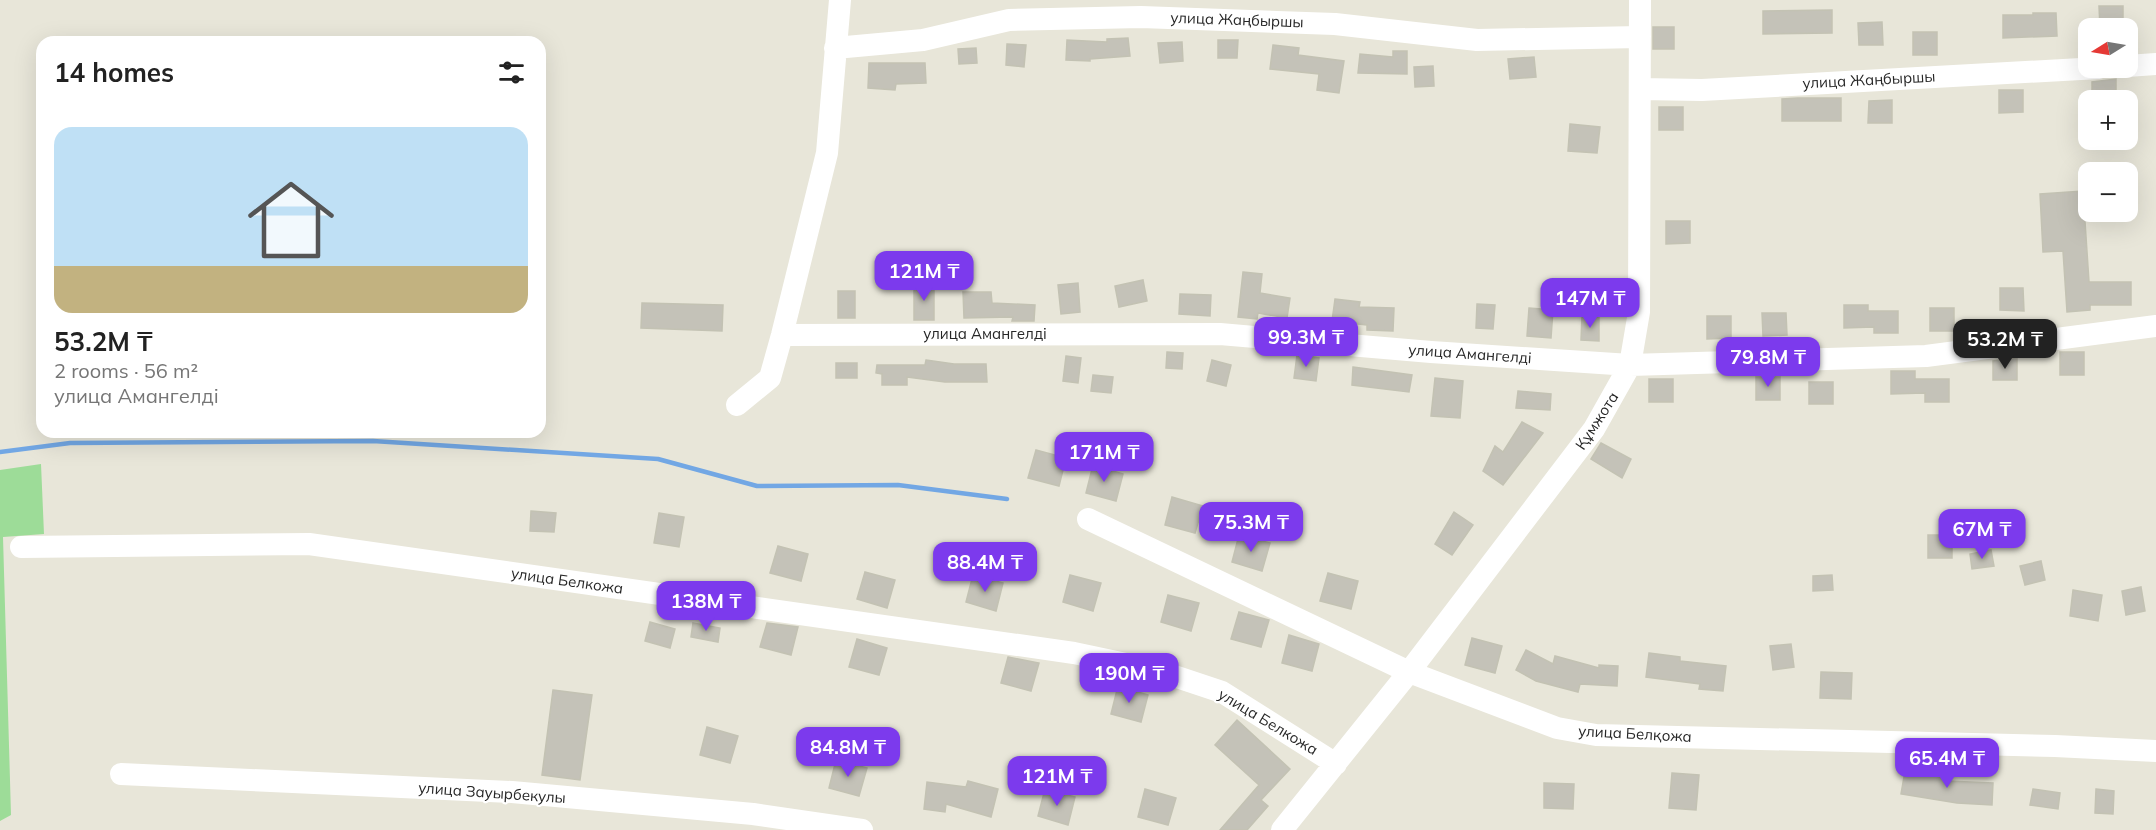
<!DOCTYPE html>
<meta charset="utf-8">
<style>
:root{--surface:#fff;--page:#f6f6f6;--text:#222;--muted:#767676;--accent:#7c3aed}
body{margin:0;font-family:Mulish,sans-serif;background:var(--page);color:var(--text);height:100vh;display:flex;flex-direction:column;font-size:22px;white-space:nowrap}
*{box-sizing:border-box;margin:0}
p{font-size:20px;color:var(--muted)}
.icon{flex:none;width:33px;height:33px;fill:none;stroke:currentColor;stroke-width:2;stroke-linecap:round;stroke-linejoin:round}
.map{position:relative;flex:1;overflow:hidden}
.panel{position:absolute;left:36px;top:36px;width:510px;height:402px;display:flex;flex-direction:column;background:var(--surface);border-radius:18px;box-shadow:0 6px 24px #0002}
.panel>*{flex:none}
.needle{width:39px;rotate:259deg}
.tools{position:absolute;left:2078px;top:18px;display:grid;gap:12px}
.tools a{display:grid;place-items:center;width:60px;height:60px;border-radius:12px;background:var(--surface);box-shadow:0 6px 24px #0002;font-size:30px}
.price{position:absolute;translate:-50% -51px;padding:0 14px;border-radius:12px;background:var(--accent);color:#fff;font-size:20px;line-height:39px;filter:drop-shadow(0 2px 3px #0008)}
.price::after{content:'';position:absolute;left:50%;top:36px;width:18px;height:14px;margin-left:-9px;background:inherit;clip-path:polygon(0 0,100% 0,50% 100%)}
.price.active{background:#222;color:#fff}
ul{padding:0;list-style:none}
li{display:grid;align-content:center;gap:12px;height:318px;padding:0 18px}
li span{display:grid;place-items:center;height:186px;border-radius:18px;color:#555}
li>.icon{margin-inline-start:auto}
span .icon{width:108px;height:108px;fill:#fffc;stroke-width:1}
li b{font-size:26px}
h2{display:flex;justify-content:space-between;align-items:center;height:72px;padding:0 18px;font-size:26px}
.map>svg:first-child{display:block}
.green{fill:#9ddc98}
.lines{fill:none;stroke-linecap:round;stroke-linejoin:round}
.stream{stroke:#72a7e4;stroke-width:4.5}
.building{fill:#c4c2b8;stroke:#c3c2b3;stroke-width:1.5}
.minor{stroke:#fff;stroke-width:22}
.labels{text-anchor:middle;stroke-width:4.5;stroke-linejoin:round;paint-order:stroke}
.street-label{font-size:15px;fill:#272727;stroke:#fff}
</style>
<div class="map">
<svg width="2156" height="830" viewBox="0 0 2156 830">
<rect width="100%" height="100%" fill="#e8e6d9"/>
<path class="green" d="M41,464L44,534L3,537L11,815L0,821V470Z"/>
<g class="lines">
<path class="stream" d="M0,452L70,443L373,441L658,459L757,486L898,485L1007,499"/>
</g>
<path class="building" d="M2099,6H2123V28H2100Z
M1832,10V33L1763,34V11Z
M2033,13H2056L2057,36L2003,38V15H2033Z
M1882,22L1883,45H1859L1858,23Z
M1653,27H1674V49H1653Z
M1913,32H1937V55H1913Z
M1128,38L1130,56L1090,59V61L1066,60L1067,40L1107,42V39Z
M1218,40H1238L1237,58H1218Z
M1182,42L1183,61L1160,63L1158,43Z
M1007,44L1026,45L1024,67L1006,65Z
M1273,45L1299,48L1298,55L1344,61L1339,93L1317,90L1319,74L1270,69Z
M976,48L977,63L959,64L958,49Z
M1393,51H1407V74L1358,73L1360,54L1393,57Z
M1534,57L1536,77L1510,79L1508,59Z
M869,63H925L926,83L896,84L895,90L868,88Z
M1433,66L1434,86L1415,87L1414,67Z
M2116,79V100H2092V82Z
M1999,90H2023V112L1999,113Z
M1798,98H1841V121H1782V99Z
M1892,100V123H1868L1869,101Z
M1659,107H1683V130H1659Z
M1570,124L1600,127L1597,153L1568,151Z
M2083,191L2089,282H2131V305H2090V310L2067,312L2063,251L2043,252L2040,194Z
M1666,221H1690V243L1666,244Z
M1243,272L1262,274L1260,293L1290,298L1287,318L1258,313L1257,319L1238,317Z
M1143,280L1147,301L1119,307L1115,286Z
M1078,283L1080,312L1061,314L1058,285Z
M914,284H934V320H914Z
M2000,288H2023L2024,311L2000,310Z
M838,291H855V318H838Z
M963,292H991L992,303L1035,305L1034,321H1012L1013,317L964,318Z
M1180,294L1211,295L1210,316L1179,314Z
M1335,299L1360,302L1359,307L1394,308L1393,331L1367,330V325L1332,321Z
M642,303L723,305L722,331L641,328Z
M1477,304L1495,305L1493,329L1476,328Z
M1844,305H1868V311H1898V333H1874V327L1844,328Z
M1529,308L1553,310L1551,338L1527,336Z
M1930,308H1954V331H1930Z
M1762,313H1786L1787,335L1763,336Z
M1582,316L1599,317V341L1581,340Z
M1707,316H1731V338L1707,339Z
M1167,352L1183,353L1182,369L1166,368Z
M2060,352H2084V375H2060Z
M1297,355L1319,358L1316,381L1294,378Z
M1066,356L1081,358L1078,383L1063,381Z
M2017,358V380H1993V361Z
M926,360L954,364H986L987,382H945L907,377V385H882V374L876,373L877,365H925Z
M1212,360L1231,365L1226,386L1207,381Z
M836,363H857V378H836Z
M1353,367L1412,375L1409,392L1352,385Z
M1891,371H1915V379H1949V402H1925V393L1891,394Z
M1093,375L1113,377L1111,393L1091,391Z
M1756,377H1780V400H1756Z
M1435,378L1463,381L1460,418L1431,416Z
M1649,379H1673V402H1649Z
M1809,382H1833V404H1809Z
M1518,391L1551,394L1550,410L1516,408Z
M1522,422L1543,433L1503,485L1483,471L1495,446L1503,452Z
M1601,443L1631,459L1622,478L1591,459Z
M1036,450L1066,458L1059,486L1028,478Z
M1093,465L1123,474L1116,501L1086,493Z
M1172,497L1203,506L1195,533L1165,525Z
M531,511L556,513L554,532L530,531Z
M1454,512L1473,525L1452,555L1435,544Z
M659,513L684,517L679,547L654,543Z
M1239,535L1270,543L1262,571L1232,562Z
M1928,535H1952V558H1928Z
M778,546L808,554L801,581L770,573Z
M1991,550L1994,566L1972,569L1970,554Z
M2041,561L2045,580L2025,585L2020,566Z
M865,572L895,580L887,608L857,599Z
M1328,573L1358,581L1351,609L1320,601Z
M973,575L1003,583L996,611L966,602Z
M1070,575L1101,583L1093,611L1063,602Z
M1832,575L1833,590L1813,591V576Z
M2141,587L2145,611L2126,615L2122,591Z
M2073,590L2102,595L2098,621L2070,616Z
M1168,595L1199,603L1191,631L1161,622Z
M1239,612L1269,620L1261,647L1231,639Z
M650,622L675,629L670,648L645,641Z
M693,623L720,628L718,642L691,637Z
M767,623L798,627L791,655L760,647Z
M1289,635L1319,644L1312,671L1282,663Z
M1472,638L1502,646L1495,673L1465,665Z
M857,639L887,648L879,675L849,667Z
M1791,644L1794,667L1773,670L1770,646Z
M1526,650L1553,664L1555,656L1599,668V665L1618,666L1617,686L1580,684L1578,692L1536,681L1516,670Z
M1649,653L1680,657V661L1726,666L1723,691L1699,689L1700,684L1646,677Z
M1008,657L1039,663L1031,691L1001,683Z
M1821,672L1852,673L1851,699L1820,698Z
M1118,686L1148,695L1141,722L1111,714Z
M553,690L592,695L580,780L542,775Z
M1237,720L1290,769L1261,800L1268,806L1247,830H1220L1259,785L1215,745Z
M707,727L738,736L730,763L700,755Z
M836,760L867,768L859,796L829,788Z
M1905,771L1947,778L1946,781L1993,783L1992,805L1957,803L1901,794Z
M1672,773L1699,775L1696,810L1669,808Z
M968,781L998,789L991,817L946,804L945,812L924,809L927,782L966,787Z
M1544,783L1574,784L1573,809L1544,808Z
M1045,789L1075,797L1068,825L1038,816Z
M1145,789L1176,798L1168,825L1138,817Z
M2033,789L2060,793L2058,809L2030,805Z
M2096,789L2114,791L2113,814L2095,813Z"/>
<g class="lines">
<path class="minor" d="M835,48L923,40L1009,20L1141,17L1335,24L1477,40L1640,37
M2127,66L2156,64
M1640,89L1702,90L2099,68
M782,335L1220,334L1431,352L1630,365L1926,356L2156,326
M737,405L770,378L782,335L827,153L840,0
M1088,519L1409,672L1557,728L1596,735L2055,746L2156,751
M21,547L309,544L1074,653L1159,671L1222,692L1336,764
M121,774L512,792L753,814L862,830
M1282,830L1409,672L1594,429L1630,365L1639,312L1640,0"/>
</g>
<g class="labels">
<g class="street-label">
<text transform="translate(1237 20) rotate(2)" y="5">улица Жаңбыршы</text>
<text transform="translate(1869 80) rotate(-3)" y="5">улица Жаңбыршы</text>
<text x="985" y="339">улица Амангелді</text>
<text transform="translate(1470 354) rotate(4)" y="5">улица Амангелді</text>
<text transform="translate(1597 421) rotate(-57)" y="5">Құмжота</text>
<text transform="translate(567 581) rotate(8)" y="5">улица Белкожа</text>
<text transform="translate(1268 722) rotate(31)" y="5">улица Белкожа</text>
<text transform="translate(1635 734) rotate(3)" y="5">улица Белқожа</text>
<text transform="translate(492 793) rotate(4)" y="5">улица Зауырбекулы</text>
</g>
</g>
</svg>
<div class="tools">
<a><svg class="needle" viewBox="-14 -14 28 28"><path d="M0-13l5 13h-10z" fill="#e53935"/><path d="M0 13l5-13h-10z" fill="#767676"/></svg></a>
<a>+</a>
<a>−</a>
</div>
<b class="price" style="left:924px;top:302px">121M ₸</b>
<b class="price" style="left:1590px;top:329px">147M ₸</b>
<b class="price" style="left:1306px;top:368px">99.3M ₸</b>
<b class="price active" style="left:2005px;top:370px">53.2M ₸</b>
<b class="price" style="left:1768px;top:388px">79.8M ₸</b>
<b class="price" style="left:1104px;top:483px">171M ₸</b>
<b class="price" style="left:1251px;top:553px">75.3M ₸</b>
<b class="price" style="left:1982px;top:560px">67M ₸</b>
<b class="price" style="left:985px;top:593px">88.4M ₸</b>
<b class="price" style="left:706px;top:632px">138M ₸</b>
<b class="price" style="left:1129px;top:704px">190M ₸</b>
<b class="price" style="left:848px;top:778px">84.8M ₸</b>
<b class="price" style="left:1947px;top:789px">65.4M ₸</b>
<b class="price" style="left:1057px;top:807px">121M ₸</b>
<section class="panel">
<h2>14 homes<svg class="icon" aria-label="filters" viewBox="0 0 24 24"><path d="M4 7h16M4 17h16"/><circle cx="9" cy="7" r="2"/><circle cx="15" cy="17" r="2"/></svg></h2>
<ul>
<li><span style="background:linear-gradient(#bfe0f5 75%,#c2b280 0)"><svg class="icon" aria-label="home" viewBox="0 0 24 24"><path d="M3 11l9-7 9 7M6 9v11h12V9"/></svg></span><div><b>53.2M ₸</b><p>2 rooms · 56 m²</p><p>улица Амангелді</p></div></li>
</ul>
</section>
</div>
